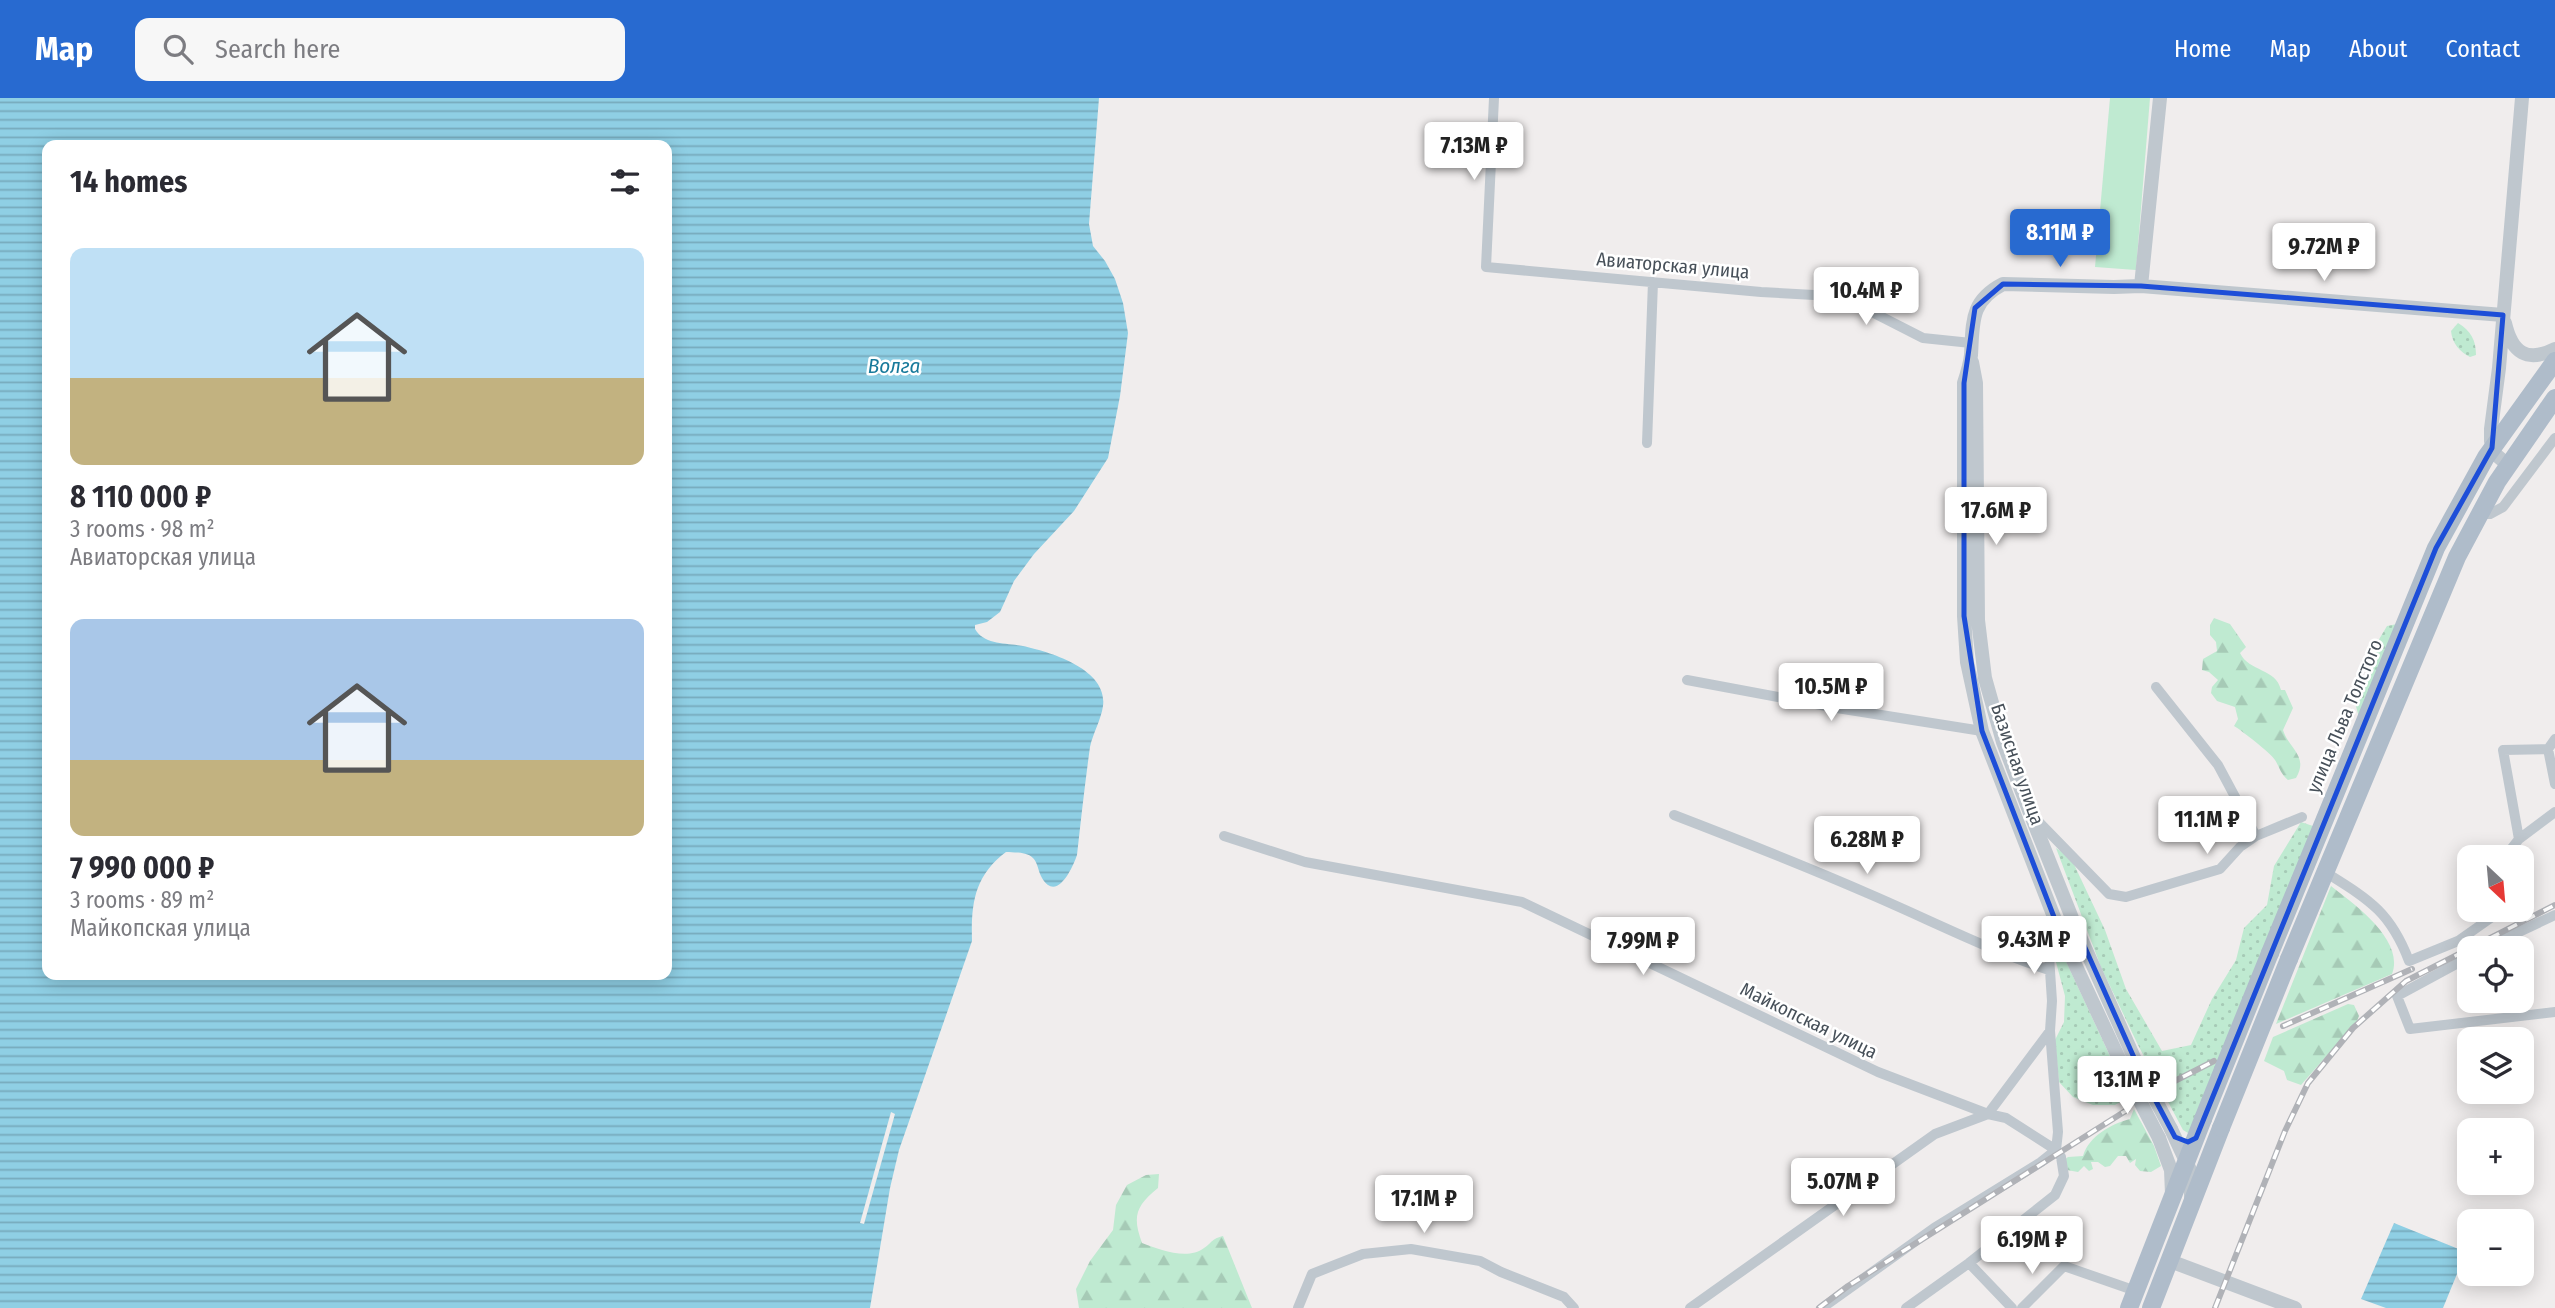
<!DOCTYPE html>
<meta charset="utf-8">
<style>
:root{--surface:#fff;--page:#f7f7f7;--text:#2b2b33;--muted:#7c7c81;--accent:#286ad0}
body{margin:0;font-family:"Fira Sans Condensed",sans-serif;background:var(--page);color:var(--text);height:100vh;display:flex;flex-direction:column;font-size:26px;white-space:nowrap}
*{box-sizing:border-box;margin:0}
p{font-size:23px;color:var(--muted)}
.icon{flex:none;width:38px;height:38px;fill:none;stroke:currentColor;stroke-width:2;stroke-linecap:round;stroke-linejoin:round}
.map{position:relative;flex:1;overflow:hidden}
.drawer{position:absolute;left:42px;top:42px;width:630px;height:840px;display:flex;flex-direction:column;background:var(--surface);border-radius:14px;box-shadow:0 4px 18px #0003}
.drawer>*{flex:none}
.needle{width:46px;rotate:154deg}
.fabs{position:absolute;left:2457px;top:747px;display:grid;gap:14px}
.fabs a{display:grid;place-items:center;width:77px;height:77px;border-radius:14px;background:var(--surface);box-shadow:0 4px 18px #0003;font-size:35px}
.price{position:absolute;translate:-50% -60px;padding:0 16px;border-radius:7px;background:#fff;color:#222;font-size:23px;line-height:46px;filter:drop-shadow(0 2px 4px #0008)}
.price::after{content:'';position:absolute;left:50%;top:42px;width:21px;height:16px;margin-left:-10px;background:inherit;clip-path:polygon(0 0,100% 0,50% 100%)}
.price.current{background:var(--accent);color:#fff}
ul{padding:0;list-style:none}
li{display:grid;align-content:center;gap:14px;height:371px;padding:0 28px}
li span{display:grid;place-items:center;height:217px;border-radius:14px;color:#555}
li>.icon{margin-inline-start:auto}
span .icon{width:126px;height:126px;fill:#fffc;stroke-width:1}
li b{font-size:30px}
h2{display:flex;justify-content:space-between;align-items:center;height:84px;padding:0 28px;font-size:30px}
header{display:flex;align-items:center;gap:42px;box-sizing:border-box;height:98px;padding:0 35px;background:var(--accent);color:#fff}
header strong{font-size:33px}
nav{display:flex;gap:38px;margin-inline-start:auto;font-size:24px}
.search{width:490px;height:63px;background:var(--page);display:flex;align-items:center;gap:18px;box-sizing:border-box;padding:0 24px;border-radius:14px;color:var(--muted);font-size:26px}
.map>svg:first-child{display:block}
.grass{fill:url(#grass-dots)}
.forest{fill:url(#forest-firs)}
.green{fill:#bfead1}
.water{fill:url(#water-rules);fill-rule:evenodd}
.pier{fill:#f0eded}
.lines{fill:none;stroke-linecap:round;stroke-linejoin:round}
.minor{stroke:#bfc7ce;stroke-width:10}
.tertiary{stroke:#bfc7ce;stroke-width:14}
.primary{stroke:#afbcca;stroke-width:18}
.rail-casing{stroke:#b0b2b7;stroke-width:6}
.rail{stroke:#fff;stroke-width:3.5;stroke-dasharray:10;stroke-linecap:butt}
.tertiary-bridge{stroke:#bfc7ce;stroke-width:14}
.primary-bridge{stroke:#afbcca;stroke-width:18}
.marked{fill:none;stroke:#1d4ed8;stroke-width:5;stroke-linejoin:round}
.labels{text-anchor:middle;stroke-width:5;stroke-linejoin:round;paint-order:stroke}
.street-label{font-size:19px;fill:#475059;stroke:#fff}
.water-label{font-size:21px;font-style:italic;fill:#187a9b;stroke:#fff}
</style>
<header>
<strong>Map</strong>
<div class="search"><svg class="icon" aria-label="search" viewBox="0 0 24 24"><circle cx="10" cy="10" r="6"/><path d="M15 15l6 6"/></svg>Search here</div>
<nav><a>Home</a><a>Map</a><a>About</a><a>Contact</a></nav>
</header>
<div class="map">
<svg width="2555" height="1210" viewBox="0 0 2555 1210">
<defs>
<pattern id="grass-dots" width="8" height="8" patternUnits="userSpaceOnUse" patternTransform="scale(1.75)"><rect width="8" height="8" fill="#bfead1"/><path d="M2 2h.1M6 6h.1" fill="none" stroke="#a6cab6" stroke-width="1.8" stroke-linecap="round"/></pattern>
<pattern id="forest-firs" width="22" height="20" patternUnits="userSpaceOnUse" patternTransform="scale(1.75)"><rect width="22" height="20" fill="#bfead1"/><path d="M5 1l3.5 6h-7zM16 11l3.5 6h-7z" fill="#a6cab6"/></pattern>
<pattern id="water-rules" width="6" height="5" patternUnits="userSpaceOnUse" patternTransform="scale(1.75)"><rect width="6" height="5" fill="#8fcfe4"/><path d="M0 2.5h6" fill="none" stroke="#77aabc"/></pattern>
</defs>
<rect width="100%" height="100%" fill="#f0eded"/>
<path class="grass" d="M2458,225C2471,233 2476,242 2476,257L2470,259C2460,254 2452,245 2451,233Z
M2397,526L2359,619L2355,605L2378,543L2387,528Z
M2301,724L2316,729L2193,1029L2188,1035L2183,1032L2138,947L2101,869L2056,750L2071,760L2105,832L2126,891L2162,953L2191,947L2212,901L2236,862L2244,830L2267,807L2274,768Z
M2061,858L2064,859L2129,999L2115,1007H2093L2073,999L2059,984L2055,942L2064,924L2065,898L2056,864Z"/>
<path class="forest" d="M2214,520L2230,526L2246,549L2240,555C2249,574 2276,570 2281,592H2285L2293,610L2283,632C2289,651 2309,658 2296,680L2288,682C2280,675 2280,670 2275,662C2272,656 2241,632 2234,628L2238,621L2235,609L2217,603L2211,595L2212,589L2218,582L2209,574L2202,572L2203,561L2217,553L2216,544L2210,537V527Z
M2331,788C2354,806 2405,842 2392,876L2276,926Z
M2348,906L2354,907L2359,918L2357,923L2301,987L2287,982L2284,973L2264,963L2273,939Z
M2134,1011L2154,1048L2161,1068L2151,1074L2140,1073L2135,1067L2136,1061L2130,1065L2126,1058H2118L2110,1068L2105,1069L2098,1064H2091L2093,1071L2089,1073L2084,1068L2078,1074L2067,1072L2064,1062L2068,1059L2083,1058C2089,1038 2111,1026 2130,1021Z
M1159,1076L1158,1090C1136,1108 1132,1118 1142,1145C1159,1151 1187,1163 1204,1150C1213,1144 1211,1141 1223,1138L1252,1210H1079L1076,1191L1090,1163L1113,1132L1116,1107L1127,1087L1146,1077Z"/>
<path class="green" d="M2110,0H2150L2136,172L2095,169Z"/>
<path class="water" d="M0,0H1099L1089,126L1093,148L1105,163L1115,181L1123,205L1128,235L1120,298L1108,360L1074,413L1034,456L1014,483L1000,514L987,524L975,527V531C984,547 1007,545 1023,548C1050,554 1108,571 1103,608C1101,622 1093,635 1090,649C1085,685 1081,721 1077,757C1073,769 1057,805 1042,780C1038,773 1038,765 1033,760C1026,753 1014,755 1006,754C974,778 971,806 972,843L899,1052L890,1090L870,1210H0ZM47,47H667V877H47Z
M2394,1125L2466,1154L2443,1210H2386L2361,1201Z"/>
<path class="pier" d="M891,1014L895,1016L864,1126L860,1125Z"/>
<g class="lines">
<path class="minor" d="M1494,0L1486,169L1761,194L1850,199L1874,215L1923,240L1971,245
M1647,345L1653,184
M2478,416H2490L2503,409L2555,340
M1687,582L1837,610L1982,633
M2548,651L2555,686
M1674,717C1739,742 1803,767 1867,795C1928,821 1986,851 2049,872
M2034,719L2109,796L2126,799L2220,771L2240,749L2256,738L2218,667L2156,589
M1224,738L1305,764L1522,804L1878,974L1988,1016L2006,1020L2056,1052L2061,1059L2064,1078L2055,1097L1969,1165L1906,1210
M2256,738L2302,719
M2519,741L2503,652L2548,651L2555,641
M2504,760L2519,741L2555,714
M2325,774C2368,801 2390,813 2409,863L2458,843L2502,812
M2485,850L2555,817
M2469,859L2397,898L2410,931L2555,914
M2056,1052L2058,1034L2050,933L2052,903L2049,858L2059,832L2074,825
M1969,1165L2012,1210
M1298,1210L1312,1176L1363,1156L1411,1151L1480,1163L1501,1174L1564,1199L1574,1210
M1690,1210L1935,1036L1988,1016L2050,933
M1822,1210L1934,1130L2041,1064L2056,1052
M2022,1210L2064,1168L2136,1193"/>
<path class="tertiary" d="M2141,188L2160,0
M2505,225C2512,255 2527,265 2555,251
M1972,264L1976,285L1978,522L1985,580L2003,644L2030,715L2074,825L2140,973
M2508,367L2495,356L2491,343V331L2499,270L2522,0
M2128,980L2059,832L1982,633L1967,564L1964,518V285C1967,276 1970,267 1971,257C1973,224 1970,203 2003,186L2114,189L2141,188L2503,217
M2171,1031L2191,1074V1099
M2159,1040L2171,1072L2172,1096
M2170,1163L2295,1210"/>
<path class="primary" d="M2270,855L2436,450L2486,359L2555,263
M2289,861L2457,459L2497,384L2555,300
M2129,1210L2203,1021
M2151,1210L2221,1030"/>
<g class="rail-casing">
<path id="rail" d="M2283,928L2412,871
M2165,988L2214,963
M1819,1210L1848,1188L2127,1012
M2215,1210L2285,1033L2308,985L2353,930L2406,883L2555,807"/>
</g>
<use href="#rail" class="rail"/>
<path class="tertiary-bridge" d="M2140,973L2171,1031
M2128,980L2159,1040"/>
<path class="primary-bridge" d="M2203,1021L2270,855
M2221,1030L2289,861"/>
</g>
<path class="marked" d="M2003,186L2141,188L2503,217L2492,350L2436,450L2196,1040L2188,1044L2175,1039L2140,973L2074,825L2059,832L1982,633L1964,518V285L1975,210Z"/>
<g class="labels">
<g class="street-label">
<text transform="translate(1673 167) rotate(5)" y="7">Авиаторская улица</text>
<text transform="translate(2344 618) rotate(-67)" y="7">улица Льва Толстого</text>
<text transform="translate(2018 666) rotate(71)" y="7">Базисная улица</text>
<text transform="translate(1809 922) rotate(26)" y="7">Майкопская улица</text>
</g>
<g class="water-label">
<text x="894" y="275">Волга</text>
</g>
</g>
</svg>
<div class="fabs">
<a><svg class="needle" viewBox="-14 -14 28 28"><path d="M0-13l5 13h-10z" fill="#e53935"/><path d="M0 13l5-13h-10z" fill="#7c7c81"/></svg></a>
<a><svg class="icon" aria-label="locate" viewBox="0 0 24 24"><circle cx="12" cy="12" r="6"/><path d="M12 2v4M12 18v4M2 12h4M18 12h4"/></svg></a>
<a><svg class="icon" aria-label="layers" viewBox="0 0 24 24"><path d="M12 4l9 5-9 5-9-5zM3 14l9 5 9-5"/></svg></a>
<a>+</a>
<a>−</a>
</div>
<b class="price" style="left:1474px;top:84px">7.13M ₽</b>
<b class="price current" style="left:2060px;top:171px">8.11M ₽</b>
<b class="price" style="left:2324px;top:185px">9.72M ₽</b>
<b class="price" style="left:1866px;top:229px">10.4M ₽</b>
<b class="price" style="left:1996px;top:449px">17.6M ₽</b>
<b class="price" style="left:1831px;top:625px">10.5M ₽</b>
<b class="price" style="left:2207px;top:758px">11.1M ₽</b>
<b class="price" style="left:1867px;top:778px">6.28M ₽</b>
<b class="price" style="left:2034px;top:878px">9.43M ₽</b>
<b class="price" style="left:1643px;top:879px">7.99M ₽</b>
<b class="price" style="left:2127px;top:1018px">13.1M ₽</b>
<b class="price" style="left:1843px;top:1120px">5.07M ₽</b>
<b class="price" style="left:1424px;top:1137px">17.1M ₽</b>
<b class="price" style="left:2032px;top:1178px">6.19M ₽</b>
<section class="drawer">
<h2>14 homes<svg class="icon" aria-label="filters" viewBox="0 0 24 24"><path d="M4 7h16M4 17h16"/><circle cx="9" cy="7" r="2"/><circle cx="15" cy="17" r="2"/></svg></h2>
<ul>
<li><span style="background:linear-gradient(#bfe0f5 60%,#c2b280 0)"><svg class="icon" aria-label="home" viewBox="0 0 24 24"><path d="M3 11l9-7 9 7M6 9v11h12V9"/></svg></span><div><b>8 110 000 ₽</b><p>3 rooms · 98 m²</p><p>Авиаторская улица</p></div></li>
<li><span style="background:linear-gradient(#a9c7e8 65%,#c2b280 0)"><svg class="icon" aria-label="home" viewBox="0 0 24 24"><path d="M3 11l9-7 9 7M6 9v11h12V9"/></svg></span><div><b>7 990 000 ₽</b><p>3 rooms · 89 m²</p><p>Майкопская улица</p></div></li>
</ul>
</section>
</div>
